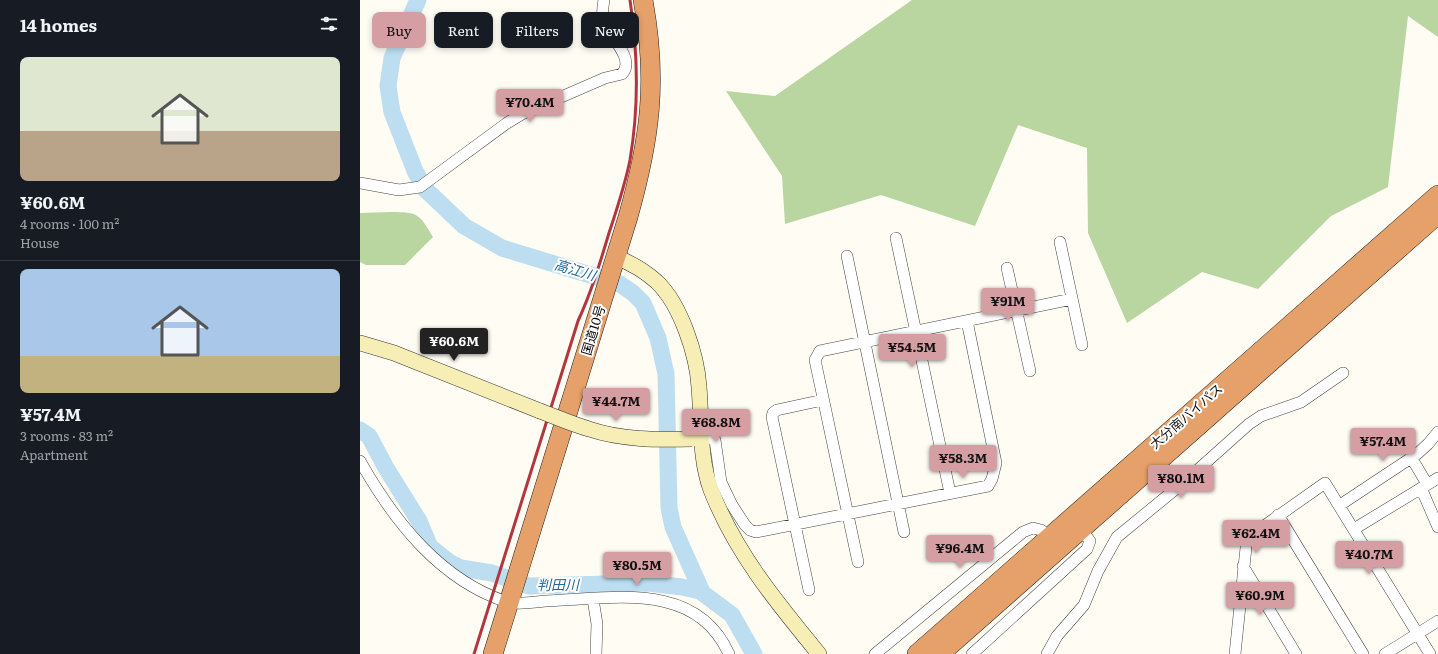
<!DOCTYPE html>
<meta charset="utf-8">
<style>
:root{--surface:#171b24;--page:#242831;--text:#f1f3f6;--muted:#9ea1a6;--line:#363941;--accent:#d59ea3}
body{margin:0;font-family:Literata,"Noto Sans JP",serif;background:var(--page);color:var(--text);height:100vh;display:flex;flex-direction:column;font-size:15px;white-space:nowrap}
*{box-sizing:border-box;margin:0}
p{font-size:13px;color:var(--muted)}
.icon{flex:none;width:22px;height:22px;fill:none;stroke:currentColor;stroke-width:2;stroke-linecap:round;stroke-linejoin:round}
.map{position:relative;flex:1;overflow:hidden}
.drawer{display:flex;flex-direction:column;background:var(--surface);width:360px}
.drawer>*{flex:none}
.top-card{position:absolute;left:12px;top:12px;width:380px;height:36px;display:flex;gap:8px}
.price{position:absolute;translate:-50% -34px;padding:0 9px;border-radius:4px;background:var(--accent);color:#111;font-size:13px;line-height:26px;filter:drop-shadow(0 1px 2px #0008)}
.price::after{content:'';position:absolute;left:50%;top:24px;width:12px;height:9px;margin-left:-6px;background:inherit;clip-path:polygon(0 0,100% 0,50% 100%)}
.price.selected{background:#222;color:#fff}
ul{padding:0;list-style:none}
li{display:grid;align-content:center;gap:8px;height:212px;padding:0 20px}
li+li{border-top:1px solid var(--line)}
li span{display:grid;place-items:center;height:124px;border-radius:8px;color:#555}
li>.icon{margin-inline-start:auto}
span .icon{width:72px;height:72px;fill:#fffc;stroke-width:1}
li b{font-size:17px}
h2{display:flex;justify-content:space-between;align-items:center;height:48px;padding:0 20px;font-size:17px}
.pill{padding:0 14px;border-radius:8px;background:var(--surface);box-shadow:0 2px 6px #0003;font-size:14px;line-height:36px}
.pill.selected{background:var(--accent);color:#111}
main{display:flex;flex:1;min-height:0}
.map>svg:first-child{display:block}
.forest{fill:#b9d5a0}
.lines{fill:none;stroke-linecap:round;stroke-linejoin:round}
.river{stroke:#bddef1;stroke-width:17}
.street-casing{stroke:#434343;stroke-width:12}
.secondary-casing{stroke:#323232;stroke-width:16}
.highway-casing{stroke:#212121;stroke-width:20}
.street{stroke:#fff;stroke-width:11}
.secondary{stroke:#f7eeb5;stroke-width:15}
.highway{stroke:#e6a069;stroke-width:19}
.rail{stroke:#b3353d;stroke-width:3}
.secondary-bridge-casing{stroke:#323232;stroke-width:16;stroke-linecap:butt}
.secondary-bridge{stroke:#f7eeb5;stroke-width:15}
.labels{text-anchor:middle;stroke-width:4;stroke-linejoin:round;paint-order:stroke}
.street-label{font-size:13px;fill:#101010;stroke:#fff}
.water-label{font-size:14px;font-style:italic;fill:#246796;stroke:#fff}
</style>
<main>
<section class="drawer">
<h2>14 homes<svg class="icon" aria-label="filters" viewBox="0 0 24 24"><path d="M4 7h16M4 17h16"/><circle cx="9" cy="7" r="2"/><circle cx="15" cy="17" r="2"/></svg></h2>
<ul>
<li><span style="background:linear-gradient(#dfe7d0 60%,#b9a48a 0)"><svg class="icon" aria-label="home" viewBox="0 0 24 24"><path d="M3 11l9-7 9 7M6 9v11h12V9"/></svg></span><div><b>¥60.6M</b><p>4 rooms · 100 m²</p><p>House</p></div></li>
<li><span style="background:linear-gradient(#a9c7e8 70%,#c2b280 0)"><svg class="icon" aria-label="home" viewBox="0 0 24 24"><path d="M3 11l9-7 9 7M6 9v11h12V9"/></svg></span><div><b>¥57.4M</b><p>3 rooms · 83 m²</p><p>Apartment</p></div></li>
</ul>
</section>
<div class="map">
<svg width="1078" height="654" viewBox="0 0 1078 654">
<rect width="100%" height="100%" fill="#fefcf3"/>
<path class="forest" d="M552,0H1078V37L1048,16L1028,187L971,216L898,289L842,272L767,323L728,233L727,148L658,125L615,226L521,195L425,224L422,176L366,91L415,96Z
M31,212C59,212 59,214 73,237L45,265H6L0,262V213Z"/>
<g class="lines">
<path class="river" d="M58,0L32,58L28,86L32,112L55,171L65,189L104,226L142,248L260,284L273,293L283,303L298,338L306,374L309,508L313,527L342,592
M0,430L9,436L26,468L59,521L70,547L89,562L101,568L132,573L169,586L288,583L322,587L340,591L372,615L394,654"/>
<g class="street-casing">
<path id="street" d="M0,183L39,190L60,187L147,123L162,114L245,78L262,74C276,59 249,36 244,22C241,15 243,7 244,0
M536,238L590,493
M700,242L722,345
M487,256L544,532
M647,268L670,371
M342,439L352,438L355,440L361,482L372,505L385,525L390,530L396,532L628,486L632,479L636,463L607,321
M1051,457L1067,484
M0,461C34,521 80,580 147,602C158,605 175,602 186,601C252,599 336,580 369,654
M1061,488L1078,527
M980,505L1057,454L1068,444L1078,432
M918,515L1003,654
M994,529L1078,478
M498,562L455,360L460,351L712,299
M883,566L936,654
M449,590L412,417L413,413L417,410L463,400
M233,599L237,624L236,654
M515,654L663,532L673,528L681,530L689,537
M612,654L727,549L730,541L721,529
M687,654L697,636L724,605L738,571L757,537L823,483L889,424L901,416L941,402L983,373
M875,654L887,538L965,483L1070,654
M1025,654L1078,621"/>
</g>
<g class="secondary-casing">
<path id="secondary" d="M256,257C271,263 285,271 297,282C321,305 337,355 339,387C342,421 339,458 351,490C375,552 417,603 459,654
M0,343L34,353L180,411"/>
</g>
<g class="highway-casing">
<path id="highway" d="M133,654L268,217C290,139 298,81 283,0
M557,654L1078,195
M580,654L1078,214"/>
</g>
<use href="#street" class="street"/>
<use href="#secondary" class="secondary"/>
<use href="#highway" class="highway"/>
<path class="rail" d="M114,654L218,321C231,293 240,263 249,233C257,209 265,185 270,160C279,107 278,53 270,0"/>
<g class="secondary-bridge-casing">
<path id="secondary-bridge" d="M180,411C196,417 212,424 229,429C262,440 297,440 332,439"/>
</g>
<use href="#secondary-bridge" class="secondary-bridge"/>
</g>
<g class="labels">
<g class="street-label">
<text transform="translate(233 330) rotate(-73)" y="5">国道10号</text>
<text transform="translate(826 416) rotate(-41)" y="5">大分南バイパス</text>
</g>
<g class="water-label">
<text transform="translate(215 270) rotate(17)" y="5">高江川</text>
<text transform="translate(198 585) rotate(-1)" y="5">判田川</text>
</g>
</g>
</svg>
<b class="price" style="left:170px;top:123px">¥70.4M</b>
<b class="price" style="left:648px;top:322px">¥91M</b>
<b class="price selected" style="left:94px;top:362px">¥60.6M</b>
<b class="price" style="left:552px;top:368px">¥54.5M</b>
<b class="price" style="left:256px;top:422px">¥44.7M</b>
<b class="price" style="left:356px;top:443px">¥68.8M</b>
<b class="price" style="left:1023px;top:462px">¥57.4M</b>
<b class="price" style="left:603px;top:479px">¥58.3M</b>
<b class="price" style="left:821px;top:499px">¥80.1M</b>
<b class="price" style="left:896px;top:554px">¥62.4M</b>
<b class="price" style="left:600px;top:569px">¥96.4M</b>
<b class="price" style="left:1009px;top:575px">¥40.7M</b>
<b class="price" style="left:277px;top:586px">¥80.5M</b>
<b class="price" style="left:900px;top:616px">¥60.9M</b>
<div class="top-card">
<a class="pill selected">Buy</a>
<a class="pill">Rent</a>
<a class="pill">Filters</a>
<a class="pill">New</a>
</div>
</div>
</main>
